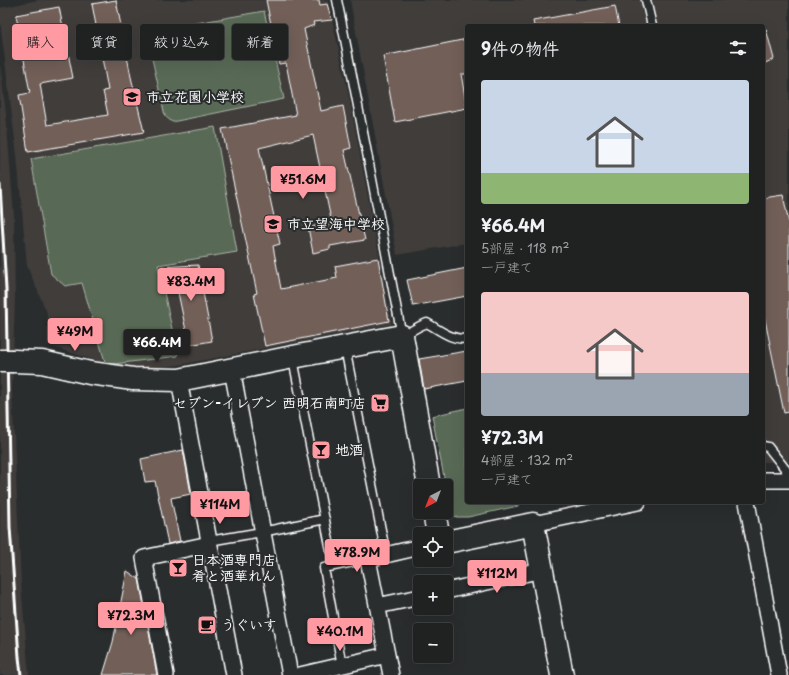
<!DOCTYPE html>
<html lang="ja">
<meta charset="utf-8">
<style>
:root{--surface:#202222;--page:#282a2a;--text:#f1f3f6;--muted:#a2a4a5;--line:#3d3f40;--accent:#ff9aa2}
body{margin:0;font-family:"Playpen Sans","Klee One",sans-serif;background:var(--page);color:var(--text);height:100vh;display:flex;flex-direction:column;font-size:15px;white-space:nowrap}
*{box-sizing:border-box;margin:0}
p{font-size:13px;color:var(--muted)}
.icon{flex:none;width:22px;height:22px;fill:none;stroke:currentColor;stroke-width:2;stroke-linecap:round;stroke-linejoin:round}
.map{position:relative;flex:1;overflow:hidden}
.details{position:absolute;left:465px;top:24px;width:300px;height:480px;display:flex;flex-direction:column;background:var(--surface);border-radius:4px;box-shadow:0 4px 16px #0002,0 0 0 1px var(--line)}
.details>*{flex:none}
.guide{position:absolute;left:12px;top:24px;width:380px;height:36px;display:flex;gap:8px}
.needle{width:26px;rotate:222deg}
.buttons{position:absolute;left:413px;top:479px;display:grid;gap:8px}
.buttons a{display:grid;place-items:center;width:40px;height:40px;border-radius:4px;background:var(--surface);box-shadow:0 4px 16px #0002,0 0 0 1px var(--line);font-size:20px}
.price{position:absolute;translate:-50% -34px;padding:0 9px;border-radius:4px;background:var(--accent);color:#111;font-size:13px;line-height:26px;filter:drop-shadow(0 1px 2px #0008)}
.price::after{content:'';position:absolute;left:50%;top:24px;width:12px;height:9px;margin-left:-6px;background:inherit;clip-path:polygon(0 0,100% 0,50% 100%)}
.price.on{background:#222;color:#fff}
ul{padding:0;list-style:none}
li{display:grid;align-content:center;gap:8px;height:212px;padding:0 16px}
li span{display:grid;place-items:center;height:124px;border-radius:4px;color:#555}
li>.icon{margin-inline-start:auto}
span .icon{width:72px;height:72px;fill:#fffc;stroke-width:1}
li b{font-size:17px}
h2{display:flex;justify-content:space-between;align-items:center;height:48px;padding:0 16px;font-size:17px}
.pill{padding:0 14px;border-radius:4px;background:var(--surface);box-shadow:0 4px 16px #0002,0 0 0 1px var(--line);font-size:14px;line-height:36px}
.pill.on{background:var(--accent);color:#111}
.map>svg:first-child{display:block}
.built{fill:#3f3c3b}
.green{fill:#586a54;stroke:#acb4aa}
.building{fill:#715f59;stroke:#fff}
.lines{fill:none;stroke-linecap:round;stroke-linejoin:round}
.lane-casing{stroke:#fff;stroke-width:11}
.street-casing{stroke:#fff;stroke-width:18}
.secondary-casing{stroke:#fff;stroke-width:25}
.lane{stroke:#2a2d2e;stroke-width:8}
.street{stroke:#2a2d2e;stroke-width:15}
.secondary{stroke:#2a2d2e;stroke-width:22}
.rail{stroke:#fff;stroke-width:3}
.secondary-bridge-casing{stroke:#fff;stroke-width:25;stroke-linecap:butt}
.secondary-bridge{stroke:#2a2d2e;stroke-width:22}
.labels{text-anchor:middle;stroke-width:4;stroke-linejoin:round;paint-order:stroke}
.poi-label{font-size:14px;font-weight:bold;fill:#fff;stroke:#2a2d2e;text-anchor:start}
</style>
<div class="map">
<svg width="789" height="675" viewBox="0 0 789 675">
<rect width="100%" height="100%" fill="#2a2d2e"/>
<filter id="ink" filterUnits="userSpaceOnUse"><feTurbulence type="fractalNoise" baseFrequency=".025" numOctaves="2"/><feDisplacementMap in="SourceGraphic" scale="8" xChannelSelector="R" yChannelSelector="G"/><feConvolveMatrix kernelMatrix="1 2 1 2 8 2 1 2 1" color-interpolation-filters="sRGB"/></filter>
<g filter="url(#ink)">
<path class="built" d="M38,0H328L350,101L392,324L179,365L128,371L47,345V313L27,266L17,156L0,21V8Z
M350,0H789V462H763V26H467V243L397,255Z
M0,64L6,114L14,215L15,300L12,391L21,583L29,675H0Z"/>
<path class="green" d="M264,11L284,99L172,122L165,116L146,32Z
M215,127L237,252L158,265L178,356L106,365L82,283L65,286L51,274L31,159Z
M467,408V502H518V506L468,517H456L451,513L432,416Z"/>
<path class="building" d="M116,0L131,77L144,132L28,152L19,95L30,93L16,15L59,7L73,78L40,84L47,125L108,115L103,91L108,90L92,4Z
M266,0H319L320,5L327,4L332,20L313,22L314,25L304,29L321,111L343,106L351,148L344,150L365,240L330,246V249L313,253L308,227L332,224L313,135L259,148L280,244L273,246L281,289L337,278L335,266L378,258L389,321L265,346L254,294L257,293L222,129L296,115L286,63L279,64Z
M615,6L619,26H534L533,21Z
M766,29L774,59L763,64V30Z
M467,39V74H461L467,108L395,122L383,56Z
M783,195L789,223V412L784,413L763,310V198Z
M198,265L212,341L189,345L175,278L163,279L161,267Z
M467,268V296L413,306L407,280Z
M467,351V381L424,389L419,359Z
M183,450L191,494L171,498L180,541L168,544L155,481L145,482L141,459Z
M127,571L139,579L157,675H103L113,642Z"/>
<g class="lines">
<g class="lane-casing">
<path id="lane" d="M337,0C360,112 380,224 402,336L420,326L427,323C438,329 454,342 467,338
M646,0L652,26
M345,348L386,555
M293,359L334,566
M763,446L768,447L786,470L787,480
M209,541L262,532L325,519
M342,666L324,568L368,559"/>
</g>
<g class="street-casing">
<path id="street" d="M232,370L290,675
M179,380L234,675
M763,480H789
M747,502L779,675
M533,524L638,502
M446,591L542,570
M377,606L420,597
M166,675L144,558L209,544
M300,675L387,655
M391,675L368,559L420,547"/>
</g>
<g class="secondary-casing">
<path id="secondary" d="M13,361L42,362L90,373L133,379L179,380L293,357L402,336L429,486
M434,512L438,534
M446,542L533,524L562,675"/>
</g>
<use href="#lane" class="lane"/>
<use href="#street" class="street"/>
<use href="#secondary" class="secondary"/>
<path class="rail" d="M0,185L6,289L10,527L19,657L21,675"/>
<g class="secondary-bridge-casing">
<path id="secondary-bridge" d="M0,361H13"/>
</g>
<use href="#secondary-bridge" class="secondary-bridge"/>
</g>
</g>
<defs>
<g id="school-square" transform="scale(1)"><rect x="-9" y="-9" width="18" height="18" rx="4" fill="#ff9aa2" stroke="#2a2d2e"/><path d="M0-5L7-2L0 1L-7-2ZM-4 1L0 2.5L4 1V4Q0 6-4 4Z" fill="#111"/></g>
<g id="supermarket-square" transform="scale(1)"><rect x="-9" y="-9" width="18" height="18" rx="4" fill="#ff9aa2" stroke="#2a2d2e"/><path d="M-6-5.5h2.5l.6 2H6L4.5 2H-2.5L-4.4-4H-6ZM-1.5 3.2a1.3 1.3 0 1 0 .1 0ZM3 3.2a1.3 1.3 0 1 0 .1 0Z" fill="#111"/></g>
<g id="bar-square" transform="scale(1)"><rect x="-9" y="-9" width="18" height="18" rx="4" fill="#ff9aa2" stroke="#2a2d2e"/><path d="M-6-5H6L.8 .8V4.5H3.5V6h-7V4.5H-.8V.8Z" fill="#111"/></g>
<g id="cafe-square" transform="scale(1)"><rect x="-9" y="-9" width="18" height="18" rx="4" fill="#ff9aa2" stroke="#2a2d2e"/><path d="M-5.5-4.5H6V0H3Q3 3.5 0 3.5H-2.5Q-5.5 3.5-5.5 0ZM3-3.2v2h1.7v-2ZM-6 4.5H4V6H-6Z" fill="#111"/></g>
</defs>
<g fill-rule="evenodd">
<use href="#school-square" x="132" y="97"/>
<use href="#school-square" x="273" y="224"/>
<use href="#supermarket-square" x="380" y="403"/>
<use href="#bar-square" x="321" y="450"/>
<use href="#bar-square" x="178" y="568"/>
<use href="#cafe-square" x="207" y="625"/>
</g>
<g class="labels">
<g class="poi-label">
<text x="146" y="102">市立花園小学校</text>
<text x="287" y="229">市立望海中学校</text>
<text x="366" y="408" text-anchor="end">セブン-イレブン 西明石南町店</text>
<text x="335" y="455">地酒</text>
<text x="192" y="565">日本酒専門店<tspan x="192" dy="16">肴と酒華れん</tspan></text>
<text x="221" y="630">うぐいす</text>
</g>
</g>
</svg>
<div class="buttons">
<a><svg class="needle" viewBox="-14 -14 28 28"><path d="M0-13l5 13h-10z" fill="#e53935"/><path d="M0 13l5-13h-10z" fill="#a2a4a5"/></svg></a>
<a><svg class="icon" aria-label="locate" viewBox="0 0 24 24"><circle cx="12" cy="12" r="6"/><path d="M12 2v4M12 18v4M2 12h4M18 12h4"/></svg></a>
<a>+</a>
<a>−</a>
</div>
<b class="price" style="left:303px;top:200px">¥51.6M</b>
<b class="price" style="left:191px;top:302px">¥83.4M</b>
<b class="price" style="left:75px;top:352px">¥49M</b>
<b class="price on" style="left:157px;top:363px">¥66.4M</b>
<b class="price" style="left:220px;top:525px">¥114M</b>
<b class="price" style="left:357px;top:573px">¥78.9M</b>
<b class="price" style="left:497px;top:594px">¥112M</b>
<b class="price" style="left:131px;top:636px">¥72.3M</b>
<b class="price" style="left:340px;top:652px">¥40.1M</b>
<div class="guide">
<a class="pill on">購入</a>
<a class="pill">賃貸</a>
<a class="pill">絞り込み</a>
<a class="pill">新着</a>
</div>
<section class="details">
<h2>9件の物件<svg class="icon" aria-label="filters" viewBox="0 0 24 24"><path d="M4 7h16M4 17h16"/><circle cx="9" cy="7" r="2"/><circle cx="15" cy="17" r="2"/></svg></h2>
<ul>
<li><span style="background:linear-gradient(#c9d6e8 75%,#8fb573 0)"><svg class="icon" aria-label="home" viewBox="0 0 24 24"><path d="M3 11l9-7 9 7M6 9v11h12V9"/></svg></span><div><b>¥66.4M</b><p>5部屋 · 118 m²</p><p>一戸建て</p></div></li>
<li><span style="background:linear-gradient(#f6c9c9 65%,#9aa5b1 0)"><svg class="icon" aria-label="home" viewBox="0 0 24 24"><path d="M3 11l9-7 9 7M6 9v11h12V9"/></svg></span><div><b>¥72.3M</b><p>4部屋 · 132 m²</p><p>一戸建て</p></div></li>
</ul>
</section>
</div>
